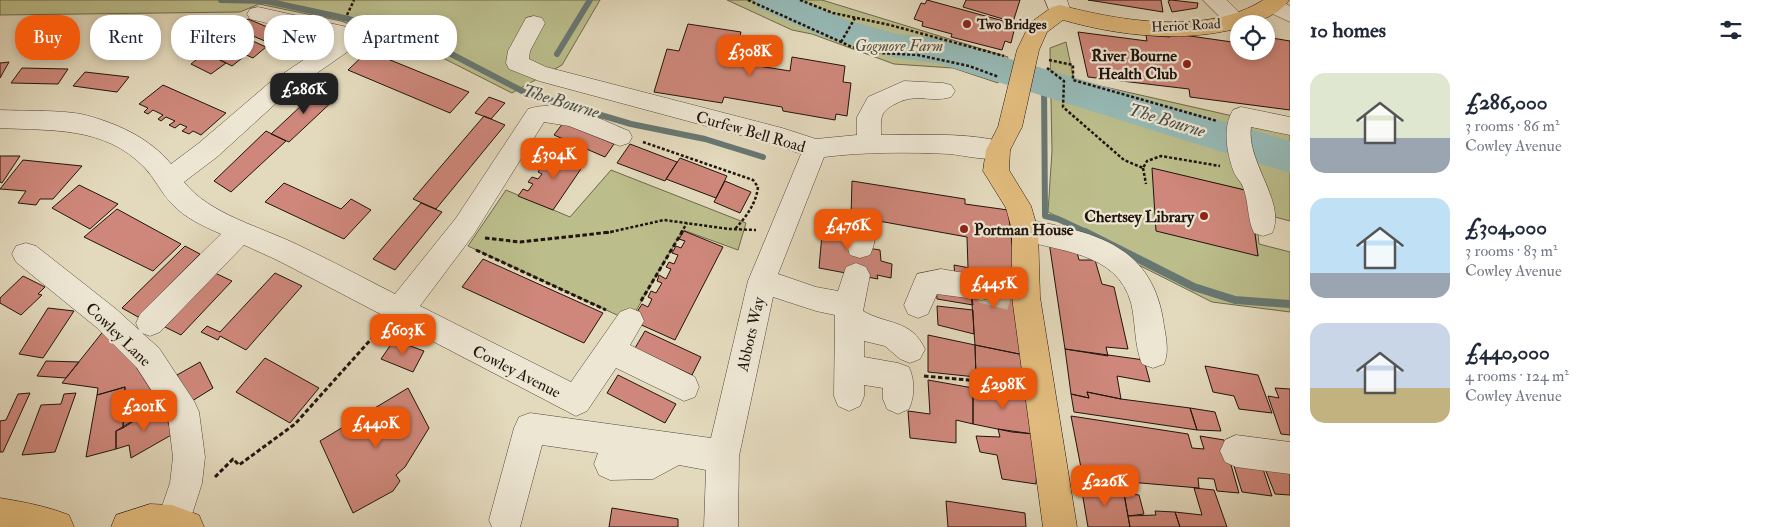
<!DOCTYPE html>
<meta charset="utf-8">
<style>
:root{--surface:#fff;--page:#f2f2f3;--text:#1f2937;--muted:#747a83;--accent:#ea580c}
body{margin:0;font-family:"IM FELL Double Pica",serif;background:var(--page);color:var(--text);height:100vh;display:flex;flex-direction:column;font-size:19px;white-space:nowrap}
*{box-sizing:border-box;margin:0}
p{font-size:16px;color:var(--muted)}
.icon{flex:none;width:28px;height:28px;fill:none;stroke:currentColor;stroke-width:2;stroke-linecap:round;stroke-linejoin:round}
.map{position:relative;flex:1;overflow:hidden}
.drawer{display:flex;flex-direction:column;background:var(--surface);width:475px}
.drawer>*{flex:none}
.hud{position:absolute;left:15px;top:15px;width:475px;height:45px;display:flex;gap:10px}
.fabs{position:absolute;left:1230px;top:15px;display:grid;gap:10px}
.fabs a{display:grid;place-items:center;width:45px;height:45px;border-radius:50%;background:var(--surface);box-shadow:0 2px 8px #0003;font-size:25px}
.price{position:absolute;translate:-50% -42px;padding:0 11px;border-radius:10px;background:var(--accent);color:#fff;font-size:16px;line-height:32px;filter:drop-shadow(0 1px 2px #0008)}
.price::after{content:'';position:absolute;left:50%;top:30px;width:15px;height:11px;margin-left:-8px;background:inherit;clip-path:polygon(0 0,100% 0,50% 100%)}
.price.selected{background:#222;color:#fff}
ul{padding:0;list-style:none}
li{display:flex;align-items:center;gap:15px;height:125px;padding:0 20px}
li span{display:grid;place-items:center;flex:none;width:140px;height:100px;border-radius:15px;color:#555}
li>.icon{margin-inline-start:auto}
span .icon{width:60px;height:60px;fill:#fffc;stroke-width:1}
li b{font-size:21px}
h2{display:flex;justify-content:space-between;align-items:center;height:60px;padding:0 20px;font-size:21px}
.tag{padding:0 18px;border-radius:20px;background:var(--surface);box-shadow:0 2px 8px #0003;font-size:18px;line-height:45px}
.tag.selected{background:var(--accent);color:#fff}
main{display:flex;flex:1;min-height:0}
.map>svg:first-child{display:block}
.green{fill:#bbbd8b;stroke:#6e684c;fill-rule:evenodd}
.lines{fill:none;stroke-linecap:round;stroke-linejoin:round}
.stream-far1{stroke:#677772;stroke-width:6}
.stream{stroke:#677772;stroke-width:8}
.river{fill:#96b9b5;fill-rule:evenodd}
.building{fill:#ce877a;stroke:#21140d}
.minor-tunnel{stroke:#c6bba2;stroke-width:30;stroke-dasharray:30 15;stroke-linecap:butt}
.minor-casing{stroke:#524539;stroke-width:1}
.major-casing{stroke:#21140d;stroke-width:1}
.path-far1{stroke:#21140d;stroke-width:2.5;stroke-dasharray:3 2;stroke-linecap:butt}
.path{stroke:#21140d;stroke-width:3;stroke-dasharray:4.5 2.5;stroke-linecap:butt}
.minor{fill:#ede6d3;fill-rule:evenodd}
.major{fill:#e2bc7e;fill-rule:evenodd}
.poi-dot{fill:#8f2418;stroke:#ede6d3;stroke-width:2}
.labels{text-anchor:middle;stroke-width:4.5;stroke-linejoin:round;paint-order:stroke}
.far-poi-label{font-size:14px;font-weight:bold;fill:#21140d;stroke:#ede6d3;text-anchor:start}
.far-street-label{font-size:14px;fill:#21140d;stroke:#ede6d3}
.park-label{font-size:16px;font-style:italic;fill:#574f39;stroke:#ede6d3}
.poi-label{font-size:16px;font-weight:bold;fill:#21140d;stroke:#ede6d3;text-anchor:end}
.street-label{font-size:16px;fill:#21140d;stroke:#ede6d3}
.water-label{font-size:18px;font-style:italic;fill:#4a4e48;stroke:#ede6d3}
</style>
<main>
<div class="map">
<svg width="1290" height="527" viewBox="0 0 1290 527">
<rect width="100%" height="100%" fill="#e3d9bc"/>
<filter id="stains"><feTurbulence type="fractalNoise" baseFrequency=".004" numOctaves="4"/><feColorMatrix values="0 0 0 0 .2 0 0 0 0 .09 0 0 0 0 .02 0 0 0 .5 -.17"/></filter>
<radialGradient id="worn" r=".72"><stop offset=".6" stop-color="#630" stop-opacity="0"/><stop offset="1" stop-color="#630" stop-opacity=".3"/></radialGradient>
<path class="green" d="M0,0H600L562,65L512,93L433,53L341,21L259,4L240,12L0,15Z
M727,0H822L1008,57L998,83L953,68L894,64L812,34L792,30Z
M1066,42L1074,80L1290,129V221L1256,212L1259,244L1290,252V312L1212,302L1089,240L1117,245L1048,212L1052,151L1050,48ZM1153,169L1249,191L1258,255V256Z
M611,170L746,223L738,250L683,230L630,321L468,246L506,190L570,217Z"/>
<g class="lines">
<path class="stream-far1" d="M221,0L266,1L349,19L432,44L526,93L631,124L705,139L763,157
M557,54L590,0
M1044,82L1045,216L1058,219L1088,233"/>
<path class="stream" d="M1085,232L1194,287L1235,300L1290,304"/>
<path class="river" d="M753,0H801L847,20L897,34L939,38L1290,141V173L937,63L897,58L821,36L758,8Z"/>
</g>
<path class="building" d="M927,0L1011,23L1009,30L1014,31L1011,43L1005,41L1002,50L951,37L952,34L922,26L923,22L914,19L921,3L925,4Z
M966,0H1020L1013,22L963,7Z
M1088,0H1161L1163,12L1101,2Z
M1171,0L1198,3L1197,8L1172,12L1168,1Z
M248,19L289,36L277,46L236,29Z
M688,24L741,32L733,62L790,71L792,57L845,66L843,82L851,83L847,116L836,114L835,120L783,111L782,107L724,97L722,103L654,92L667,49L679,51Z
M321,29L335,35L310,58L296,52Z
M1078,32L1147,41L1146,35L1170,37L1169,33L1239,43V51H1266V37L1290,41V110L1190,97L1189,89L1088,77Z
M246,38L266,47L253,58L233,49Z
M225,46L233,49L246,55L232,66L212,56Z
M368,51L469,92L450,113L348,70Z
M205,53L212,56L226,63L211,74L191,64Z
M9,62L0,78V63Z
M22,68L68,69L58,84L11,83Z
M85,72L129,77L117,92L73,86Z
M163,85L226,113L201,135L193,131L189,134L182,131L187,127L180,124L175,128L169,125L175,121L166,117L161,121L158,119L163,115L153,110L148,114L144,112L148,108L139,104Z
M319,89L337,97L289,142L271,134Z
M489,97L505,103L491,119L475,113Z
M484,116L505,125L436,209L413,199Z
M563,123L614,144L605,157L554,135Z
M266,131L286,141L231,192L214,181Z
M630,144L677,162L665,181L617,163Z
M562,150L587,160L553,210L518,196L523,189L528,191L533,184L528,182L532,177L538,179L542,174L538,172L542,166L548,168L553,161L549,160L552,155L557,157Z
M0,156H20L2,183L0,182Z
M680,158L727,176L716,198L666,179Z
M23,160L82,166L53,199H40L36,205L18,203L26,191L0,189Z
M1152,168L1249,191L1258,256L1156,231Z
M725,181L751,192L740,213L714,202Z
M852,181L965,199V204L1008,210L1016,277L968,268L967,237L851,216Z
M284,183L341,209L351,199L371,210L344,239L265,202Z
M79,185L118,204L90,229L52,208Z
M421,203L442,212L395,270L373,259Z
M117,209L181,244L153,271L84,237Z
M824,212L851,218L848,245L880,250L881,261L892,264L891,278L877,275L878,279L819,268Z
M684,231L723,247L675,340L637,323L641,314L637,312L642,304L648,307L652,299L648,297L651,291L656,293L662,283L657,281L659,275L666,279L671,269L666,267L669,262L674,264L678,255L672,253L676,246L681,248L685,241L679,239Z
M1049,242L1075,245L1079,260H1095L1102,284L1114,287L1128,349L1106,347L1108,356L1065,349Z
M185,246L200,254L138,317L122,308Z
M483,259L603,313L584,343L462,287Z
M954,265L1016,277L1024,355L975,345L971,291L955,277Z
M215,273L232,281L181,335L165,327Z
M275,273L302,286L246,350L220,336L218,340L201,332L207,326L220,332Z
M23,276L45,287L38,294L42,295L21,315L0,303V298Z
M936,286L971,291L973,305L937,299Z
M937,306L973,310L974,334L938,325Z
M48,308L74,311L43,358L19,354Z
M105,329L124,348L160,404L123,428L125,387L97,395L98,388L62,383Z
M645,331L701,357L692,375L635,348Z
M928,335L975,345L976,377L928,372Z
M394,340L424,351L413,372L381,359Z
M975,345L1024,355L1027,380L976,377Z
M1065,349L1144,360L1150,382L1117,376L1121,399L1087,392L1089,398L1071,394Z
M265,358L319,388L290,423L236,392Z
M46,361L79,362L66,378L37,376Z
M200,362L213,388L192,401L177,375Z
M1205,366L1258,375L1272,413L1239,409L1234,396L1213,392Z
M618,375L676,404L665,423L607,393Z
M928,380L973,388V424L956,420V443L910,438L908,411L930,414Z
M125,387L123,428L116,431V449L86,457L97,395Z
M1001,387L1028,392L1033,434L1012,432L973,424V388L1003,395Z
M408,388L429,428L405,467L396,475L400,481L393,491L353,513L320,441Z
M1275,388L1290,389V435L1281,434L1268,396L1279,398Z
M1087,392L1121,399L1190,408L1197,430L1074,412L1071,394L1089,398Z
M30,393L3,452H0V421L6,420L18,394Z
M76,393L55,452L22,455L41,405L61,404L64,394Z
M160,404L173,434L131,458L129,445L116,449V431Z
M1190,408L1215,412L1221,431L1197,430Z
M1071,416L1188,434L1192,448L1204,449L1200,436L1224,440L1239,493L1217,491L1214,479L1198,478L1199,488L1083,478Z
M998,429L1033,434L1037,467L1036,484L1002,479L997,455L980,452L976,436L1000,437Z
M1262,461L1285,463L1290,474V495L1275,494Z
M1234,466L1263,469L1272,496L1242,492Z
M1081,486L1123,489L1130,527H1088Z
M1194,488L1214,490L1227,527H1180L1175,512L1202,515Z
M1124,493L1139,495L1144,514L1128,516Z
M946,501L1025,513L1026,527H948Z
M612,508L678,519V527H609Z
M1155,511L1175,512L1180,527H1130L1128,516L1156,515Z"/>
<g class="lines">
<path class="minor-tunnel" d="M982,288L1018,297"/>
<g class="minor-casing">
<path id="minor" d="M1045,0H1067L1071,12L1068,17L1060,19L1052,17Z
M1203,0H1227L1248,21L1246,24H1239V28L1229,26Z
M1264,0H1278L1290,6V22L1264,10L1260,5Z
M258,7L347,27L355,33L387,39L390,44L387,49L379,52L353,48L284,96L217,157L184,182C209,214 261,227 296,244C330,260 362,277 395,294L456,218L528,109C562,98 597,118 629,131L632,137L629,143L620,146L569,126L544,122L474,234L420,306L571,382L620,312L630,308L640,312L644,321L630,345L695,377L699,387L695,397L684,401L616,368L587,411L576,416L277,260L244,245L160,332L150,336L142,333L159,348L194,401L199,412L205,457L202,483L188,527H160L157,521L170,483L173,457L168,416L137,368L96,327L16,262L12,254L16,246L26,243L36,246L116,309L139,330L136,323L140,314L221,234C203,226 185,218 172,204C161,193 155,178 144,167C104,126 52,131 0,128V110C24,111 59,110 81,114C114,122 149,137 171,164L199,143L268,84L334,39L250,19L247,14L250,9Z
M534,16L542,18L545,23L530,51L529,59L546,67L782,128L816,139L857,135V117L868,97L904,81L943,83L951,85L955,91L951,97C931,103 917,93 897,103C879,112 881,117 881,135C920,135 969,132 1007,143L1010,150L1007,157C989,162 968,156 950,154C908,152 865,152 824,157L778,274L816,287L838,291L846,267L856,263L866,267L870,275L863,311C887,325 911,319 925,349L920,359L910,363L900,359L885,346L864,341V357L898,363L909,367C915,381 915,395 909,409L898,414L887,409L883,399V388L864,385V396L860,406L849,411L838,406L834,396L835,315L816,311L773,297L739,456L738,527H704L706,470L679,465L653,479L610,480L599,475L594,464L598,453L542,445L520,527H492L489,520L514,428L519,417L530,413L711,438L748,281L801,154L777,145L539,81L509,69L506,63L508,51L526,18Z
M1241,107L1290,117V135L1251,127C1246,162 1287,203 1272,233L1263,236L1254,233C1247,219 1249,202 1243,187C1241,181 1235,177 1233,170C1227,152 1222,128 1233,110Z
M863,216L872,219C878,231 875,244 870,255L860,258L850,255C845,243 848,231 854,219Z
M1025,219C1090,232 1150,242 1163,319C1165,334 1170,350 1164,364L1153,368L1142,364C1134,345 1136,323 1131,303C1117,251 1057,252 1016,238L1012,230L1016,222Z
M941,269L982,276L992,279L996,288L992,297L982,300L937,294L928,314L918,318L908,314L904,305L917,274Z
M1236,435L1290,442V474L1236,467L1225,462L1220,451L1225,440Z"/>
</g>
<g class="major-casing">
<path id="major" d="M1263,0H1289C1279,15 1256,24 1239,24V28C1182,43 1119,36 1063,20L1047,32L1039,50L1022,127L1010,150L1009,170L1031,206L1038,230L1040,297L1077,527H1043L1012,297V230L1006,208L983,171L986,150L998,127L1017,50L1030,23L1052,7L1060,5C1120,21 1207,36 1263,0Z
M0,498C24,502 46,506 69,515L74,527H0Z
M150,504L172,505L199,515L204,527H111L116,515Z"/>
</g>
<path class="path-far1" d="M748,0L852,47L879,53L918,55L969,66L999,77
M800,0L833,13L890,25L1004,56
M347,15L354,0
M841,42L855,18
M1049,60L1073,65V80L1217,121
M1047,68L1064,81L1063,107L1124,160L1143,168L1147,161L1161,156L1220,166
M643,142L753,180L758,187C756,204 746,217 735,229
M1143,168L1146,184
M606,233L664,220L729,229L756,230
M681,233L687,223"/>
<path class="path" d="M485,238L520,242L611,232
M476,250L606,310
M641,301L682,232
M924,376L1013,384
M215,477L233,459L239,465L295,424L382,327"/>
<use href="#minor" class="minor"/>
<use href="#major" class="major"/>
</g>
<g class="poi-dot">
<circle cx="967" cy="24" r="5"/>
<circle cx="1187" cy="64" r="5"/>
<circle cx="1204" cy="216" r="5"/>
<circle cx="964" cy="229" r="5"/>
</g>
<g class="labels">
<g class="far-poi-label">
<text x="977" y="29">Two Bridges</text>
</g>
<g class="far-street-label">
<text transform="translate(1186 25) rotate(-3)" y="5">Heriot Road</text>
</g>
<g class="park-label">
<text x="899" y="51">Gogmore Farm</text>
</g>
<g class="poi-label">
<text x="1177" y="61">River Bourne<tspan x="1177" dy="18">Health Club</tspan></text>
<text x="1194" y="222">Chertsey Library</text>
<text x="974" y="235" text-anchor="start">Portman House</text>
</g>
<g class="street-label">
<text transform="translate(751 131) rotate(16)" y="6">Curfew Bell Road</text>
<text transform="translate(119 334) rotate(44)" y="6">Cowley Lane</text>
<text transform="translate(750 334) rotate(-77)" y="6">Abbots Way</text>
<text transform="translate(517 371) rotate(27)" y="6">Cowley Avenue</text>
</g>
<g class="water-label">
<text transform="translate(561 101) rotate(17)" y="6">The Bourne</text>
<text transform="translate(1167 120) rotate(17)" y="6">The Bourne</text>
</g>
</g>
<rect width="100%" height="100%" filter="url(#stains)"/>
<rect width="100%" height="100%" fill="url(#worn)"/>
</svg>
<div class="fabs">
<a><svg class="icon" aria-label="locate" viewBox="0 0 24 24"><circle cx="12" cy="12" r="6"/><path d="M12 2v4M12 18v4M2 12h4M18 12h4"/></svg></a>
</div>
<b class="price" style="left:750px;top:77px">£308K</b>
<b class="price selected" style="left:304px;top:115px">£286K</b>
<b class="price" style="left:554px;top:180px">£304K</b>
<b class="price" style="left:848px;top:251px">£476K</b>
<b class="price" style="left:994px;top:309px">£445K</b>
<b class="price" style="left:403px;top:356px">£603K</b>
<b class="price" style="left:1003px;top:410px">£298K</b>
<b class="price" style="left:144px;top:432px">£201K</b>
<b class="price" style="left:376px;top:449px">£440K</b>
<b class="price" style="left:1105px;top:507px">£226K</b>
<div class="hud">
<a class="tag selected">Buy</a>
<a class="tag">Rent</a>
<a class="tag">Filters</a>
<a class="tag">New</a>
<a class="tag">Apartment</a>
</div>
</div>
<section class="drawer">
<h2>10 homes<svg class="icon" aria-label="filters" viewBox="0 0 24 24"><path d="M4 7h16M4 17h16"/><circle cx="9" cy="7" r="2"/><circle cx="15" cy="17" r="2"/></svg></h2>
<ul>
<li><span style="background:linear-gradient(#dfe7d0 65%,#9aa5b1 0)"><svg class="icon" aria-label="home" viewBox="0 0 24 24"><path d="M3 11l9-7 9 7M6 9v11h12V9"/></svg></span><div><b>£286,000</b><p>3 rooms · 86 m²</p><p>Cowley Avenue</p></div></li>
<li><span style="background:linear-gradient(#bfe0f5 75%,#9aa5b1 0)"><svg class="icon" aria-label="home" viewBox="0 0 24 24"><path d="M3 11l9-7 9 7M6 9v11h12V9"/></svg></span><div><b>£304,000</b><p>3 rooms · 83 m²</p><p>Cowley Avenue</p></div></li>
<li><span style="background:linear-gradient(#c9d6e8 65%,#c2b280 0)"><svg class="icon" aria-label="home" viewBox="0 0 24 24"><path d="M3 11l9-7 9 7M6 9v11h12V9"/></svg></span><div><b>£440,000</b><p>4 rooms · 124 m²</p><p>Cowley Avenue</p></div></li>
</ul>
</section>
</main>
